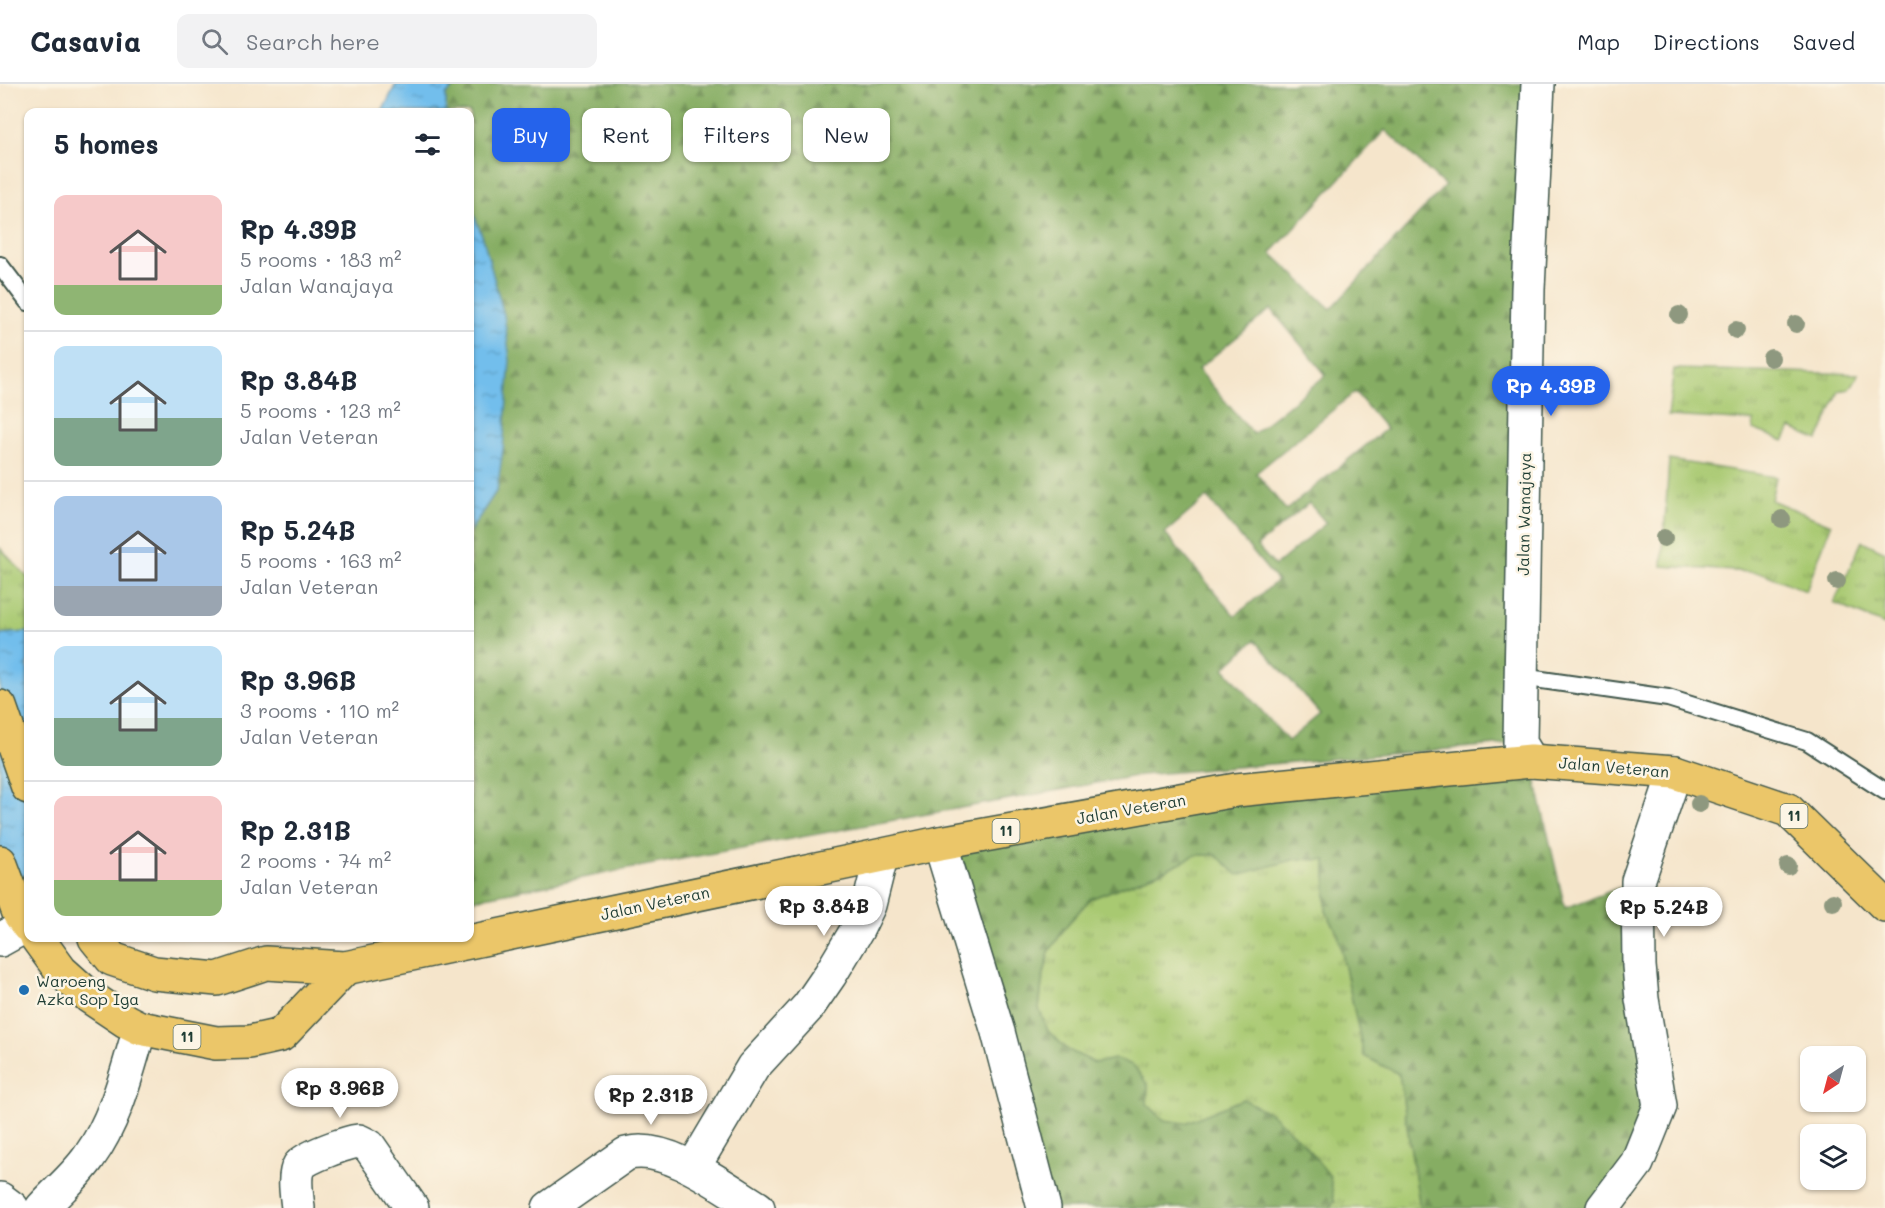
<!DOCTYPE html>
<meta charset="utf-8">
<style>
:root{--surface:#fff;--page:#f2f2f3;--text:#1f2937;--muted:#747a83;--line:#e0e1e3;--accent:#2563eb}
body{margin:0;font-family:Mali,sans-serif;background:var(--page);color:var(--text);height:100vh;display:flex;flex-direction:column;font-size:22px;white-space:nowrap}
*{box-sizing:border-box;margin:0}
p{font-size:20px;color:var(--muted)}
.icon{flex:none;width:33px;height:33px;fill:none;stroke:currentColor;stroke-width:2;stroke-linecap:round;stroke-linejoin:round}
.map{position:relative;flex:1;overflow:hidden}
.side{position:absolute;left:24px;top:24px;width:450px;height:834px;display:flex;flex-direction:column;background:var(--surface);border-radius:12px;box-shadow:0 2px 4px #0004}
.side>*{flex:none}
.hud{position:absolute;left:492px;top:24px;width:570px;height:54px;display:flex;gap:12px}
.needle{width:39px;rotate:216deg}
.tools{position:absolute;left:1800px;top:962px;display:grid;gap:12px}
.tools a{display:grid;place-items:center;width:66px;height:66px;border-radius:12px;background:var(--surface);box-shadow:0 2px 4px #0004;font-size:30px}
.price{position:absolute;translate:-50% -51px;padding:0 14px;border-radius:21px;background:#fff;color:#222;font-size:20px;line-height:39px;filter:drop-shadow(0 2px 3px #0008)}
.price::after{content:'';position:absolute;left:50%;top:36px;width:18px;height:14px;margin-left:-9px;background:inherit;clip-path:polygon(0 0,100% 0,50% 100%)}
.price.current{background:var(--accent);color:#fff}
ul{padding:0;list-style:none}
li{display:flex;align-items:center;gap:18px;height:150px;padding:0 30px}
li+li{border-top:2px solid var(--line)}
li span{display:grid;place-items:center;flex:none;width:168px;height:120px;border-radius:12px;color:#555}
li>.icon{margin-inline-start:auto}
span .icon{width:72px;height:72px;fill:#fffc;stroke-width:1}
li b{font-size:26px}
h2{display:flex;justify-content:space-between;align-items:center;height:72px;padding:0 30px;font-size:26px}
.tag{padding:0 21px;border-radius:12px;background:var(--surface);box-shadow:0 2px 4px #0004;font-size:21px;line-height:54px}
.tag.current{background:var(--accent);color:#fff}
header{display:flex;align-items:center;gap:36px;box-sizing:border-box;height:84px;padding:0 30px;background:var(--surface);border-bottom:2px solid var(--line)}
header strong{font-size:28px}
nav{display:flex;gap:33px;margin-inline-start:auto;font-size:21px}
.search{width:420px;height:54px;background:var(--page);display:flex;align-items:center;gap:15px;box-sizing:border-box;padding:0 21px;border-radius:12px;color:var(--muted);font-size:22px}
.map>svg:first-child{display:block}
.grass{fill:url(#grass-tufts);stroke:#648352;stroke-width:1.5}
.forest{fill:url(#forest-firs);stroke:#52754c;stroke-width:1.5;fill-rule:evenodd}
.water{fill:url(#water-ripples);stroke:#487e90;stroke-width:1.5}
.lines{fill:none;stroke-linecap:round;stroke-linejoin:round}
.lane-casing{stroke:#3f564b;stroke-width:20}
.street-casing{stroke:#3f564b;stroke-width:36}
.primary-casing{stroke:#3f564b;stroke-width:36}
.lane{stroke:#fff;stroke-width:16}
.street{stroke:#fff;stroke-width:33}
.primary{stroke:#ebc669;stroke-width:33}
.tree{fill:#8e987f}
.poi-dot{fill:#1f6fb2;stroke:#fcf5e5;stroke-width:2}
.labels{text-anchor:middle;stroke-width:5;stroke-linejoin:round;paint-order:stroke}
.shield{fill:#fcf5e5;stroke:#617469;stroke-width:1.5}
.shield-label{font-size:15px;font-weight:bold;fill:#1f3d34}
.street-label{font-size:16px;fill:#1f3d34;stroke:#fcf5e5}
.poi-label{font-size:16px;fill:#1f3d34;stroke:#fcf5e5;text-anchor:start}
</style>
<header>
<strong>Casavia</strong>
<div class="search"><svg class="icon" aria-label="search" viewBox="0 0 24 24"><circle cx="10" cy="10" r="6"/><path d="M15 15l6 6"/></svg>Search here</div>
<nav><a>Map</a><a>Directions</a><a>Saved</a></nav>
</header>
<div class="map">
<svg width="1885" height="1124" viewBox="0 0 1885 1124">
<defs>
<pattern id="grass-tufts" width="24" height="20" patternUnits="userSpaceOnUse" patternTransform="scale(1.5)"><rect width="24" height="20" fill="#a8c971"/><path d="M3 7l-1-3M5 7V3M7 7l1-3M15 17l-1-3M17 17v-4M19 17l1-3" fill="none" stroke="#88a45e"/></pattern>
<pattern id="forest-firs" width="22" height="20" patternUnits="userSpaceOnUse" patternTransform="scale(1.5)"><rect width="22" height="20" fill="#86ad63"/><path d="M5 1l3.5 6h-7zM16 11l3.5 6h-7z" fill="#6d8e52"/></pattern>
<pattern id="water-ripples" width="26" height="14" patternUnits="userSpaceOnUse" patternTransform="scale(1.5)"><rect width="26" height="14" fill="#72beec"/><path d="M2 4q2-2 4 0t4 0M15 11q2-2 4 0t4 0" fill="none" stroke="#5d9cc0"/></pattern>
</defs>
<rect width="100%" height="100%" fill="#fcf5e5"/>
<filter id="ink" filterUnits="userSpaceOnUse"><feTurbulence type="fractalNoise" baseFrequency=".0167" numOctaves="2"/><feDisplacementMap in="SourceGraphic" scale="12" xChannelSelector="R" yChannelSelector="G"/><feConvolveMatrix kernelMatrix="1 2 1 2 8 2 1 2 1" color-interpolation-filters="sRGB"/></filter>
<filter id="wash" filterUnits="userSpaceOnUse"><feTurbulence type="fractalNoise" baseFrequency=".008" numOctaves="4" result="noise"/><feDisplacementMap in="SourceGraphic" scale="24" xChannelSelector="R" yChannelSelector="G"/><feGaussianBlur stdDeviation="1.35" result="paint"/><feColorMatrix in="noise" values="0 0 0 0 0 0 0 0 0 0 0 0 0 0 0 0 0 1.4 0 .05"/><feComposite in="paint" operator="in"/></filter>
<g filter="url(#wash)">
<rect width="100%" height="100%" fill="#f5e5cb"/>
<path class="grass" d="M1674,285L1859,290L1850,305L1839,307L1818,356L1791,344L1784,357L1753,345L1754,337L1668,332Z
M1669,376L1776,393L1771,416L1831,441L1806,507L1763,489L1662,482Z
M1862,457L1885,468V541L1834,519Z
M0,464L28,494V548L0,550Z
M1195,771H1216L1238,790L1296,775L1326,776V827L1338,850L1364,972L1399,990L1420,1124H1330L1334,1117L1243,1015L1185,1040L1164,1036L1147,1020L1148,1001L1115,975L1095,979L1068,966L1048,947L1039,925L1042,899L1049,868L1066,842L1090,815L1163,787Z"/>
<path class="forest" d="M457,0H1538L1520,659L1141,691L643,782L470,816V447L497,406L483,154L470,121V28H446V11ZM1385,46L1445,102L1331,225L1271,169ZM1271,225L1326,291L1253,350L1198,285ZM1355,308L1386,345L1286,426L1256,389ZM1207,413L1277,497L1235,532L1165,449ZM1309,419L1326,439L1275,482L1257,462ZM1255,556L1320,630L1288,657L1224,584Z
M1531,677L1565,824L1638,797L1660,1022L1594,1124H1420L1399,990L1364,972L1338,850L1326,827V776L1296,775L1238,791L1216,771H1196L1163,787L1090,815L1066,842L1049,868L1042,899L1039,925L1048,947L1068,966L1095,979L1115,975L1133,981L1148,1001L1147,1020L1164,1036L1185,1039L1243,1015L1272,1030L1304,1060L1330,1092L1334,1117L1330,1124H1044L940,759Z"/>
<path class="water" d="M396,0H457L446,11V28H382Z
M470,121L483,154L504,231L510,276L503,365L497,406L470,447Z
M28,548V789L0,804V550Z"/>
</g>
<g filter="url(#ink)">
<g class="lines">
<g class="lane-casing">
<path id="lane" d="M0,181L28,218
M1521,593L1668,614L1807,657L1885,707"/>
</g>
<g class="street-casing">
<path id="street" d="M1531,677L1520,659L1528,205L1538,0
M940,759L998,948L1044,1124
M0,856L27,841
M693,1084L753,983L808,923L830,891L857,846L869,821L881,773
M0,1115L12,1124
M42,1124C57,1107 76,1092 89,1073C116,1036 127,988 140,944
M298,1124C297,1113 293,1092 299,1082C305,1073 348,1058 359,1057L369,1062L412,1124
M549,1124L626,1070C666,1058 725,1104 758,1124
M1603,1124L1637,1079L1660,1022L1642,915L1639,882L1638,797L1675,688"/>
</g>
<g class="primary-casing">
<path id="primary" d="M0,623L28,703
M0,778L19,829L28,842
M37,854L61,887L90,913L126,937L140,944L216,959L250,958L281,951L345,884
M95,854L112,875L154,889L217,895L266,879L345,884L940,759L1236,706L1531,677L1675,688L1788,726L1885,821"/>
</g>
<use href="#lane" class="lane"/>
<use href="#street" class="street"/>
<use href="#primary" class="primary"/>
</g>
<g class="tree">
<circle cx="1679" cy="231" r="9"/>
<circle cx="1796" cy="240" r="9"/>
<circle cx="1736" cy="246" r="9"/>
<circle cx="1771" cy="274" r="9"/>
<circle cx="1782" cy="435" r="9"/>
<circle cx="1664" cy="454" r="9"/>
<circle cx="1837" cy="497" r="9"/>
<circle cx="1699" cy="720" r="9"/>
<circle cx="1788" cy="782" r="9"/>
<circle cx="1833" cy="818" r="9"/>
</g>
</g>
<circle class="poi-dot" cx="24" cy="906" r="6"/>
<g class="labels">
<g class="shield">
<rect x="1780.5" y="720" width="27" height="24" rx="4.5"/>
<rect x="992.5" y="735" width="27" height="24" rx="4.5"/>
<rect x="173.5" y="941" width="27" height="24" rx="4.5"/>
</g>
<g class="shield-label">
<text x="1794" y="737">11</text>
<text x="1006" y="752">11</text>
<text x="187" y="958">11</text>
</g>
<g class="street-label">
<text transform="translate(1524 430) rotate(-89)" y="6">Jalan Wanajaya</text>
<text transform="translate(1614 683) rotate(5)" y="6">Jalan Veteran</text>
<text transform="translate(1131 725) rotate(-10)" y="6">Jalan Veteran</text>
<text transform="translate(655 819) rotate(-12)" y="6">Jalan Veteran</text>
</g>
<g class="poi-label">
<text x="36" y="903">Waroeng<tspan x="36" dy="18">Azka Sop Iga</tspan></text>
</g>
</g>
</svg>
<div class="tools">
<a><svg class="needle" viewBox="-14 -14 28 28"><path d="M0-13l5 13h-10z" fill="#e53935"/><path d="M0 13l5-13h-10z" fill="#747a83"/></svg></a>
<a><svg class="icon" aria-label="layers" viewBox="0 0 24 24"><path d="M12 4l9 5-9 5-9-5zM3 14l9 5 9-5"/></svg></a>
</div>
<b class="price current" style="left:1551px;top:333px">Rp 4.39B</b>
<b class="price" style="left:824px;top:853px">Rp 3.84B</b>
<b class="price" style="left:1664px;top:854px">Rp 5.24B</b>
<b class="price" style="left:340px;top:1035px">Rp 3.96B</b>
<b class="price" style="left:651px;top:1042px">Rp 2.31B</b>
<div class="hud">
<a class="tag current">Buy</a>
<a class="tag">Rent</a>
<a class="tag">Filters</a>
<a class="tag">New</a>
</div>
<section class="side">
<h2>5 homes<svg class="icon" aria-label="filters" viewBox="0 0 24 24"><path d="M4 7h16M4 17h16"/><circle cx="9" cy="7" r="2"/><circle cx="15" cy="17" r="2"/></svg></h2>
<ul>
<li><span style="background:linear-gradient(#f6c9c9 75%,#8fb573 0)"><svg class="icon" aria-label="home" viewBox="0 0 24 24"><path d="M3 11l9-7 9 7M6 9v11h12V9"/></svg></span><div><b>Rp 4.39B</b><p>5 rooms · 183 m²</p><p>Jalan Wanajaya</p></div></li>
<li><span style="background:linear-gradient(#bfe0f5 60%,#7fa58c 0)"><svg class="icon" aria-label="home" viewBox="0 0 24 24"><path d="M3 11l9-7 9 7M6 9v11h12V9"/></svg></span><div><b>Rp 3.84B</b><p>5 rooms · 123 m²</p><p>Jalan Veteran</p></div></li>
<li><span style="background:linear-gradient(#a9c7e8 75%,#9aa5b1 0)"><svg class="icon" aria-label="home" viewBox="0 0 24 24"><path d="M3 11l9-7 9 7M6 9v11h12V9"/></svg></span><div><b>Rp 5.24B</b><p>5 rooms · 163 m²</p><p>Jalan Veteran</p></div></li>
<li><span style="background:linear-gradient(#bfe0f5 60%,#7fa58c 0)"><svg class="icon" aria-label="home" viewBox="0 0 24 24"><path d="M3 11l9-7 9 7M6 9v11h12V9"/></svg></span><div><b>Rp 3.96B</b><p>3 rooms · 110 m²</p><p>Jalan Veteran</p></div></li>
<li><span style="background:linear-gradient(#f6c9c9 70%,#8fb573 0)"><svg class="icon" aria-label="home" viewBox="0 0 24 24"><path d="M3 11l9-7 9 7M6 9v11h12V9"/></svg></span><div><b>Rp 2.31B</b><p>2 rooms · 74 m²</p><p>Jalan Veteran</p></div></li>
</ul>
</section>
</div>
